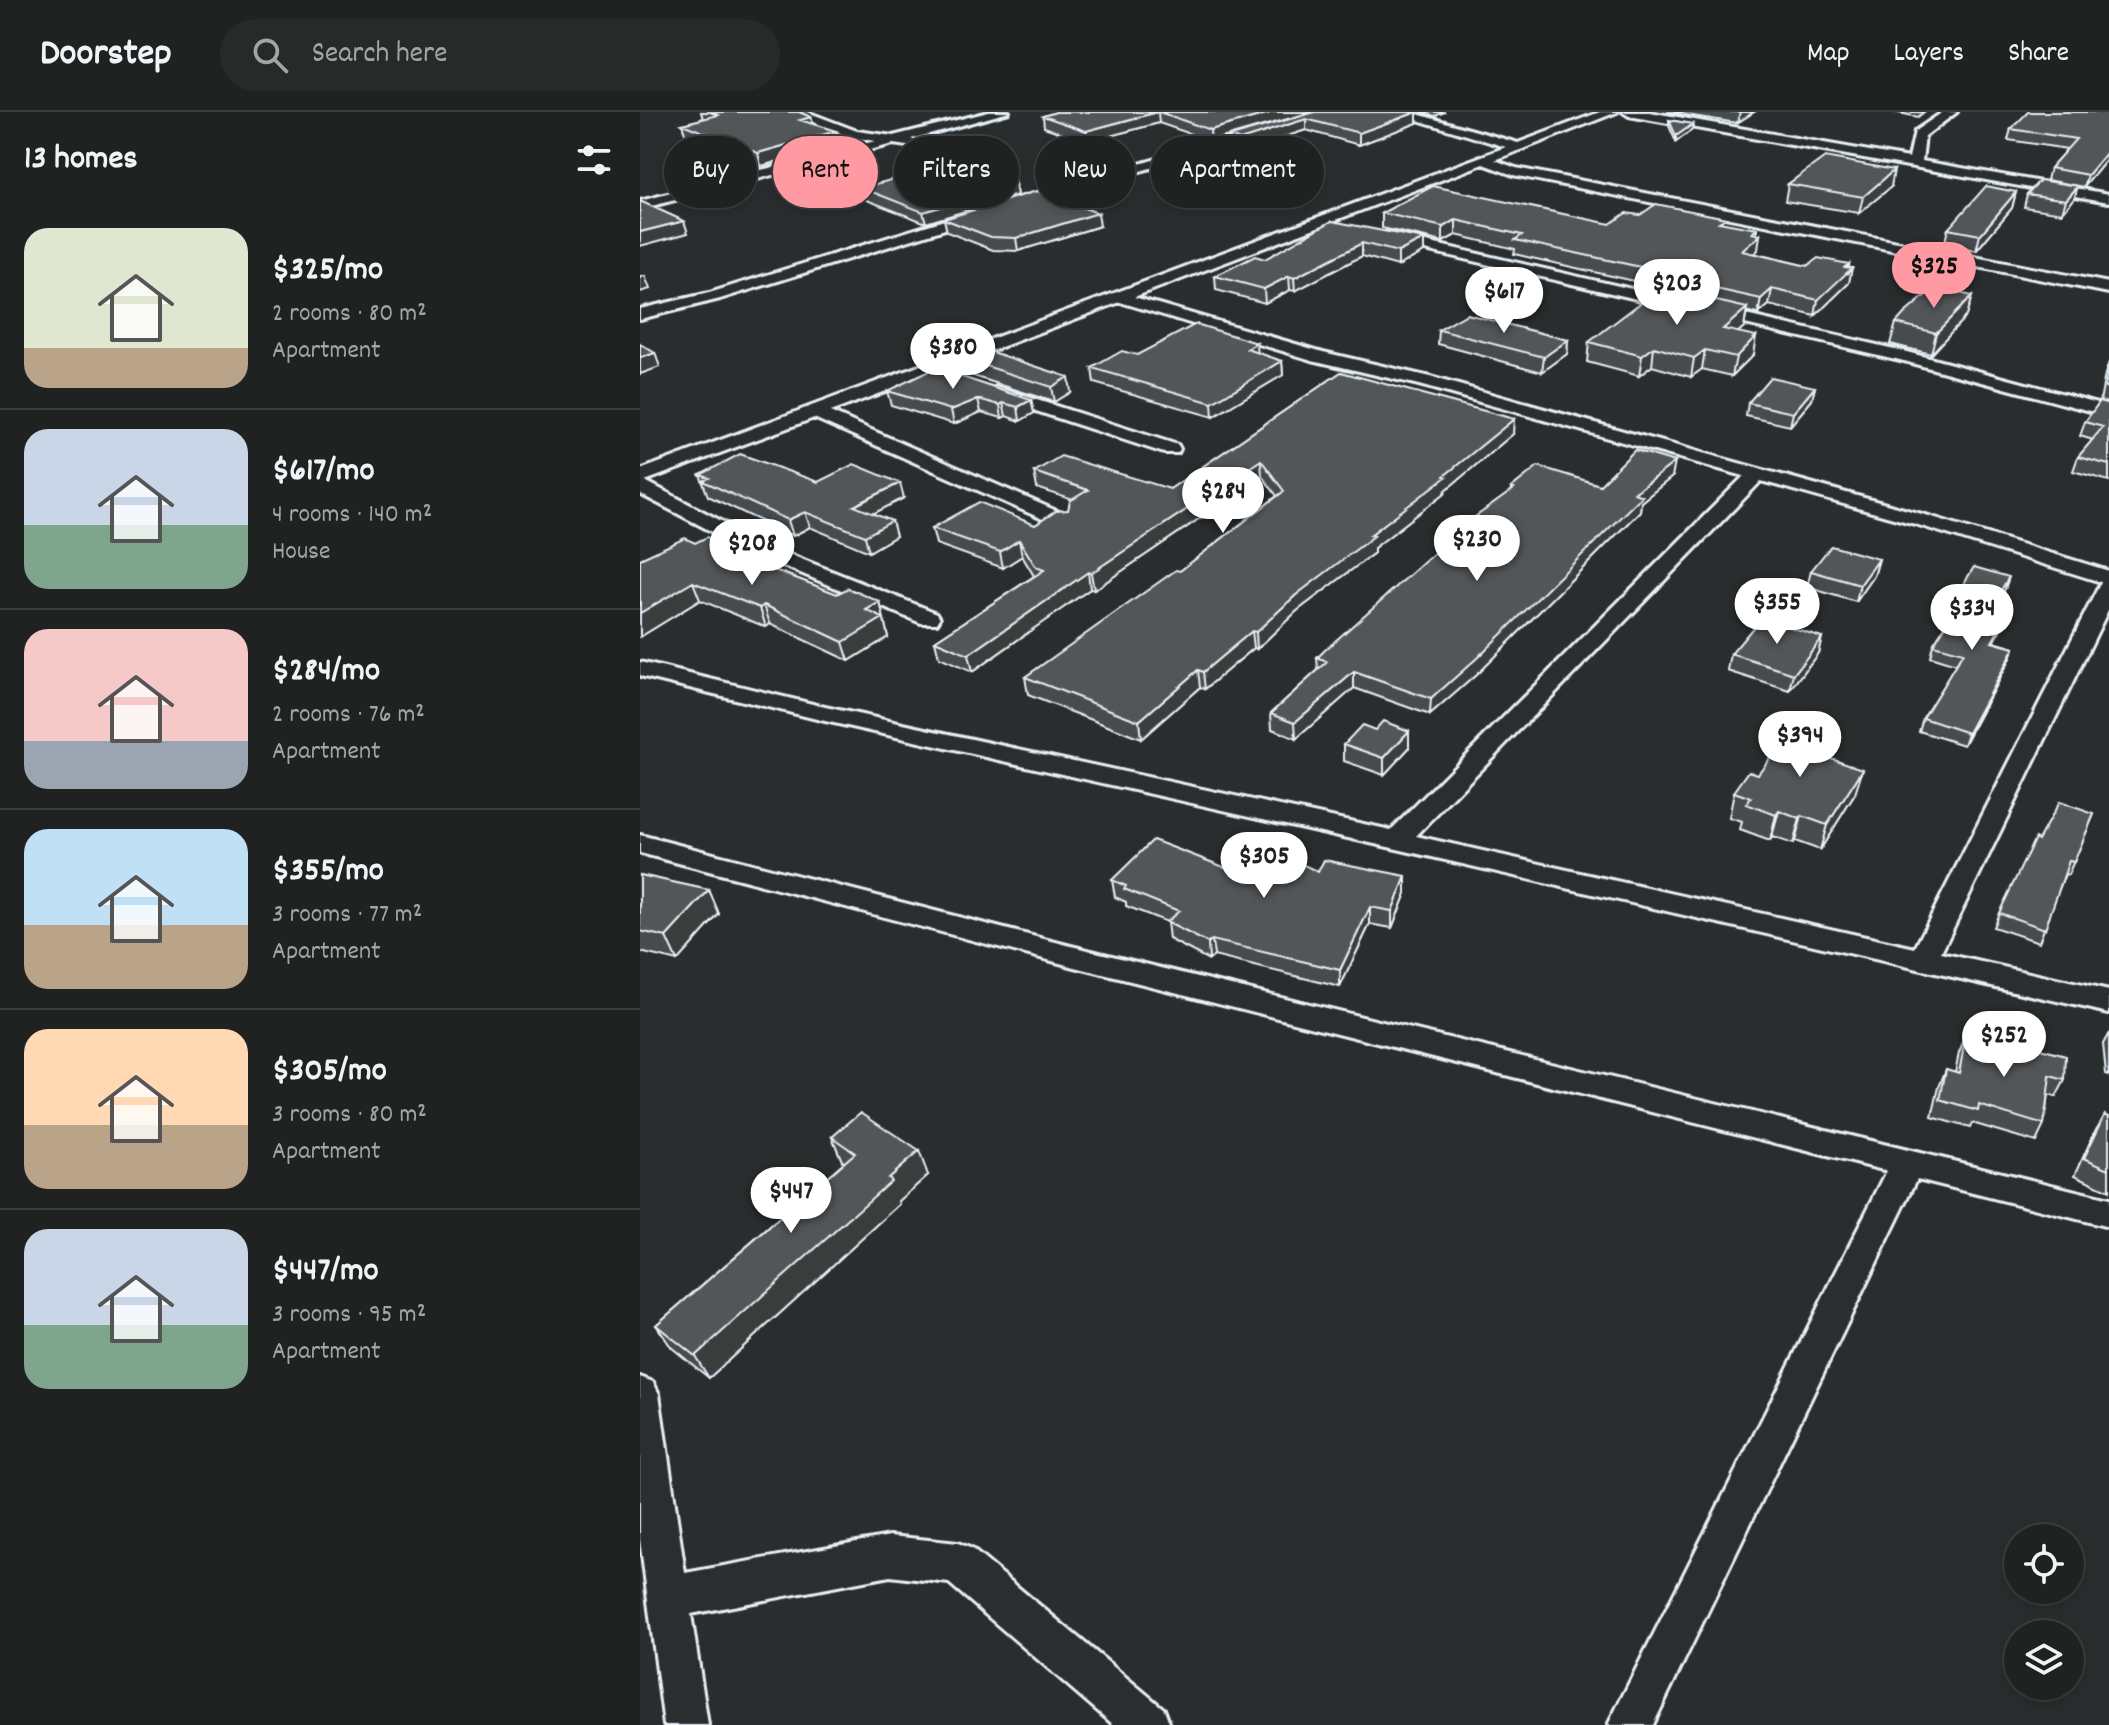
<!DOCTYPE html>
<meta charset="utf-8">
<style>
:root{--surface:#202222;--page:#282a2a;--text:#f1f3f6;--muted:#a2a4a5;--line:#3d3f40;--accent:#ff9aa2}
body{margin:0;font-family:Dekko,sans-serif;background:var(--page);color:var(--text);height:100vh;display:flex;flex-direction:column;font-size:30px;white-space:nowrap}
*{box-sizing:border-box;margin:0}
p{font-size:26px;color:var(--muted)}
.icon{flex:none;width:44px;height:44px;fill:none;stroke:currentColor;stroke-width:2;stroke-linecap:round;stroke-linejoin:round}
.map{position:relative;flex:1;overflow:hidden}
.side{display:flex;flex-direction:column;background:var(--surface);width:640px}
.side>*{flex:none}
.top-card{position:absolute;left:24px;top:24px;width:760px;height:72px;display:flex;gap:16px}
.tools{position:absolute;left:1364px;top:1412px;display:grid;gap:16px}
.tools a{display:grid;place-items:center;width:80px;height:80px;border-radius:50%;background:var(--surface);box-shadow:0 4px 12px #0003,0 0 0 2px var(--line);font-size:40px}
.price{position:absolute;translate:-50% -68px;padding:0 18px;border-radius:28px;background:#fff;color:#222;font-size:26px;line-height:52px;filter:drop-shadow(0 2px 4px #0008)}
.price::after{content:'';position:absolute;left:50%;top:48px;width:24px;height:18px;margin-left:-12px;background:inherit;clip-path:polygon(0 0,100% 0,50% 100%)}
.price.current{background:var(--accent);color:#111}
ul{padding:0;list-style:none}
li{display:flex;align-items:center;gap:24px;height:200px;padding:0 24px}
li+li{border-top:2px solid var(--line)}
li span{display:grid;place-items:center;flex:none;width:224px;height:160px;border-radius:24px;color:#555}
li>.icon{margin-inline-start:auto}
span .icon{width:96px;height:96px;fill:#fffc;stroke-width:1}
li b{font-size:34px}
h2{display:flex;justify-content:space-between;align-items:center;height:96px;padding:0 24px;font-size:34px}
.tag{padding:0 28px;border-radius:36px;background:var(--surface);box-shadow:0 4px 12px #0003,0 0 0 2px var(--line);font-size:28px;line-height:72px}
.tag.current{background:var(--accent);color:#111}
header{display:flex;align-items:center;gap:48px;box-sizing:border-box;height:112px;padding:0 40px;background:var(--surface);border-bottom:2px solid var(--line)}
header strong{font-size:38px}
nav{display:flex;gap:44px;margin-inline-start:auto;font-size:28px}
.search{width:560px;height:72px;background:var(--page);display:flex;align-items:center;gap:20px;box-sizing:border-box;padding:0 28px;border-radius:44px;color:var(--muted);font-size:30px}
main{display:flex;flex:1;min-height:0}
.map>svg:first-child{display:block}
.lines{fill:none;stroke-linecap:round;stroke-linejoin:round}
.minor-casing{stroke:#e8f1f8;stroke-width:6}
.minor{fill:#2a2d2e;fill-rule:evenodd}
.wall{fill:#474b4d;stroke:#e8f1f8;stroke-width:2}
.shaded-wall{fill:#3a3d3e;stroke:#e8f1f8;stroke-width:2}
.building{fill:#535759;stroke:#e8f1f8;stroke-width:2}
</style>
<header>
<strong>Doorstep</strong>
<div class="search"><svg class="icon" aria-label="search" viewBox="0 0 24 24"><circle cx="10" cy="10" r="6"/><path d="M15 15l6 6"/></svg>Search here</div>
<nav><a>Map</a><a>Layers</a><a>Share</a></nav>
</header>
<main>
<section class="side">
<h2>13 homes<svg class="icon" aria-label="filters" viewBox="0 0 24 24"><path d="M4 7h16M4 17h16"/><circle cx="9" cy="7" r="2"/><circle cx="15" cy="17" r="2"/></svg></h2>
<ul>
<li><span style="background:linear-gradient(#dfe7d0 75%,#b9a48a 0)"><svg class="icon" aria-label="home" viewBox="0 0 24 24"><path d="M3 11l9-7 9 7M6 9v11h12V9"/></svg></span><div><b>$325/mo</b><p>2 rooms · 80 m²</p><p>Apartment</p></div></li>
<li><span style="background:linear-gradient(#c9d6e8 60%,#7fa58c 0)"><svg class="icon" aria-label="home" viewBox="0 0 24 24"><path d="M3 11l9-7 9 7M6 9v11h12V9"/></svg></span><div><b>$617/mo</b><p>4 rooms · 140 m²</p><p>House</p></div></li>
<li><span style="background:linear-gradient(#f6c9c9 70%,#9aa5b1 0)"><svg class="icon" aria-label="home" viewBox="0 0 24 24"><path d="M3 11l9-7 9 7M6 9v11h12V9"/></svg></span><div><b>$284/mo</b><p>2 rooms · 76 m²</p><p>Apartment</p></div></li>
<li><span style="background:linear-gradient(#bfe0f5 60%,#b9a48a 0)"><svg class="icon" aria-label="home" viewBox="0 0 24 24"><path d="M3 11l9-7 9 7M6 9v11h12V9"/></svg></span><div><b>$355/mo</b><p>3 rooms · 77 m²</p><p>Apartment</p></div></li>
<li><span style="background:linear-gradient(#ffd9b3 60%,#b9a48a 0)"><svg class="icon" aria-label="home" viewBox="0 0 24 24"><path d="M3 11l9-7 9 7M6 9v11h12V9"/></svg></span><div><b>$305/mo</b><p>3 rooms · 80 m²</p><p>Apartment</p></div></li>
<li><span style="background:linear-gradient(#c9d6e8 60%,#7fa58c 0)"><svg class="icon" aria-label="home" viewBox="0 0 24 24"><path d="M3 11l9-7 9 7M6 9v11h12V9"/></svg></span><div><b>$447/mo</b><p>3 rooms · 95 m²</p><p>Apartment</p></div></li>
</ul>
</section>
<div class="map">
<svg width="1469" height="1613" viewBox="0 0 1469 1613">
<rect width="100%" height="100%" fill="#2a2d2e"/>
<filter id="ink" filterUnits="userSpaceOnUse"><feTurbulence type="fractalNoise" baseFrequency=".0125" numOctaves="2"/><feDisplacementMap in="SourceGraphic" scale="16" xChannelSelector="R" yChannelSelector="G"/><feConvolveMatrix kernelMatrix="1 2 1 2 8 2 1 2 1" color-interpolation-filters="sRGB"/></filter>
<g filter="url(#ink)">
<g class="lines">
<g class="minor-casing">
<path id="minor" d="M150,0H167L217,19L253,24L349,0H369L271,27L373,70L361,73L274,35L253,32L0,97V89L235,29L210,25Z
M683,0H702L350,103L80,187L0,207V197L69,181L340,97Z
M751,0H770L878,31L960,0H977L855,48L876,56L1469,171V181L873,63L843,52L494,185L683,240L790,265L1289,404L1469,459V496L1301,841L1469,879V901L757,737L185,609L0,564V550L185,595L751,718L1104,364L779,273L672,248L480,190L190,300L428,404L431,408L428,412H414L174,306L5,369L131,435L297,501L300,506L297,511H281L117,443L0,382V358L866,35ZM1121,369L1275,412L1461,470L1275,836L776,724Z
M983,0H1009L1269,46L1275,19L1303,0H1317L1285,24L1282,49L1469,82V90L989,4Z
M747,121L1263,239L1469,294V304L1260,248L742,128V122Z
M356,275L538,333L540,337L538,341H524L350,284L347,280Z
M0,723L431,834L1469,1087V1115L1277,1067L1013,1613H968L1247,1059L431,854L0,741Z
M0,1265L13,1270L19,1282L45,1461L250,1424L318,1431L332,1437L524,1597L530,1613H474L309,1471L250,1464L51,1502L68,1613H24L0,1427Z"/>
</g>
<use href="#minor" class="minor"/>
</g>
<path class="wall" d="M61,0H159L171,5L173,12L199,33L121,54L46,25L42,12L63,7Z
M416,0H672L571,29L519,11L447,30L404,15L403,4Z
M675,0H777V11L719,33L666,18L601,39L591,36L590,24Z
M781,0H805L795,4Z
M1027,0H1114L1097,11Z
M1254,0H1284L1278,5Z
M1469,0V46H1468L1444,75L1407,68L1410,56L1427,37L1368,28L1371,17Z
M1029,8L1053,12L1052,18L1036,30L1029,14Z
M283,63L375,73L377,83L286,111L224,87L222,76Z
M1148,72L1251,75L1219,101L1145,89Z
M1376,80L1372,96L1336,139L1304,133L1308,117Z
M1387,82L1434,87L1422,101L1384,95Z
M742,101L970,112L1000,103L1085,112L1117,117L1116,122L1118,138L1113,141L1167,154L1209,152V171L1175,204L1129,193L1118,202L1107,200L1104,215L1098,220L1113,243L1092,264L1062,257L1051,265L1012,254L999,264L947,250L949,230L1034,178L874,142L875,137L816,123L803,130L742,116Z
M304,107L460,114L378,139L353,138L307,120Z
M692,109L784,140L758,154L722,144L655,179L650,178L625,191L576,178L575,164L625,147Z
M1332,184L1326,204L1291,242L1250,232L1256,211Z
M799,218L928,228L927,242L902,260L798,232Z
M617,241L642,249L643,263L573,305L454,271L452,256L497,243Z
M318,245L430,280L414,290L321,260Z
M1469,250V291L1460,289L1465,262Z
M701,260L873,322L806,378L805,381L734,436V441L657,499L617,537L614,536L565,577L560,575L501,627L388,583L385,565L540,459L637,384L622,364L454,478L450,477L332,560L299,546L295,529L394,464L382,444L363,456L296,432L292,416L395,413L428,398L433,388L397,376L394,360L530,377Z
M1175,275L1172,288L1150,314L1106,304L1108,291Z
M247,279L391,288L394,301L380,309L366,304L362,306L341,300L314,312L251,293Z
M1469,292V369L1433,359L1438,345L1453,328L1440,324L1445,310Z
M60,363L178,370L264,386L234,401L256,424L229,440L170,415L153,424L68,384Z
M1032,365L1001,390L1000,399L836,563L790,603L714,576L656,627L632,617L631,601L678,558L677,546L871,379V376L960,373Z
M55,431L132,457L197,482L240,490L248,525L209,549L130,512L126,515L60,488L0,525Z
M1239,447L1234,464L1216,490L1167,475L1171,459Z
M1365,477L1353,496L1364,513L1354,530L1374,536L1369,548L1324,633L1279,619L1283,606L1316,553L1290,545L1293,533L1316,497L1312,496L1316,484Z
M1182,525L1178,541L1150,579L1088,559L1091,542Z
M769,619V636L744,663L704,649V632Z
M1192,627L1187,645L1215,682L1180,738L1155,729L1153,732L1132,725L1130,729L1100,718L1102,710L1089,706L1094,680L1118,662Z
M1454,702L1428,763L1425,762L1399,830L1353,815L1359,801Z
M584,755L766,764V781L752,816L730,812L700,875L574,844L569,848L529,827L527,810L486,794V790L475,785L472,768Z
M0,763L69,778L79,802L37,849L0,840Z
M1469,921V963L1466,962L1463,932Z
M1326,924L1368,935L1371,929L1425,968L1416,985L1408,983L1404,1013L1396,1030L1332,1011L1330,1016L1292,1005L1299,975L1306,957L1315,960L1319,941Z
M1465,1002L1469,1004V1079L1435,1063L1455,1019Z
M192,1025L288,1063L259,1089L260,1092L69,1266L31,1235L16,1213L204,1050L202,1049Z"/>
<path class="shaded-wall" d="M518,0L519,11L447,30L446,19Z
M633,0H672L571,29L570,18Z
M777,0V11L719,33V21Z
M1100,0H1114L1097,11Z
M171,5L174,17L160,8Z
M666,7V18L601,39L600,28Z
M1053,12L1052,18L1036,30V24Z
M196,19L199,33L121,54L118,41Z
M1469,38L1468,46L1444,75L1448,63Z
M1254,58L1251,75L1219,101L1223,85Z
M375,73L377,83L286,111L283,100Z
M1438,74L1434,87L1422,101L1426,88Z
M1376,80L1372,96L1336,139L1340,123Z
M458,101L460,114L378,139L376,126Z
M816,108V123L803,130V115Z
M44,109L48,121L0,134V120Z
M1117,117L1115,128L1120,123L1118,138L1100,154L1102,139L1112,121Z
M784,127V140L758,154V140Z
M722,131V144L655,179L654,166Z
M1209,152L1207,162L1212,156L1209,171L1175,204L1178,188Z
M5,164L10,177L0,180V165Z
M649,164L650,178L625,191L624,177Z
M1132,177L1129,193L1118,202L1121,187Z
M1332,184L1326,204L1291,242L1296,221Z
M1107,196L1104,215L1080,236L1083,217Z
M1116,224L1113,243L1092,264L1096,245Z
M928,228L927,242L902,260L904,245Z
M617,231L618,246L607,237Z
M1014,235L1012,254L999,264L1002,244Z
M1065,238L1062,257L1051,265L1054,246Z
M15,241L20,255L0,262V246Z
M642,249L643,263L573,305L572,291Z
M428,265L430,280L414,290L411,275Z
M1175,275L1172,288L1150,314L1153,301Z
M338,287L341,300L314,312L311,298Z
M391,288L394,301L380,309L378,295Z
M363,291L366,304L362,306L360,293Z
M874,307L873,322L806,378L805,381L734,436V441L657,499L617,537L616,520L656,483Z
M621,348L622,364L454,478L451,461Z
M1035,350L1032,365L1001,390L1000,399L836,563L790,603L791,587L994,381Z
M260,371L264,386L219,409L214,394Z
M165,400L170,415L153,424L148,408Z
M252,409L256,424L229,440L225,424Z
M379,428L382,444L363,456L360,440Z
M1239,447L1234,464L1216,490L1220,473Z
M448,460L450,477L332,560L328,543Z
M1369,465L1365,477L1346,507L1350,496Z
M53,470L60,488L0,525V501Z
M240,490L248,525L209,549L203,530L226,498Z
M124,493L130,512L126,515L120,496Z
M1368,501L1364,513L1347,542L1352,530Z
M612,519L614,536L565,577L563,560Z
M1182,525L1178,541L1150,579L1154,562Z
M1374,536L1369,548L1324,633L1328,621Z
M558,558L560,575L501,627L499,609Z
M714,560V576L656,627L655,610Z
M769,619V636L744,663V646Z
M1192,627L1185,653L1182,643Z
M1223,657L1215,682L1180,738L1187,713Z
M1139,699L1132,725L1130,729L1136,703Z
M1162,704L1155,729L1153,732L1160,707Z
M766,764V781L752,816V799Z
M69,778L79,802L37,849L26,825Z
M730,795V812L700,875V858Z
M572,828L574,844L569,848L568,831Z
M279,1039L288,1063L259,1089L260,1092L69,1266L55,1244L248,1066Z"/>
<path class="building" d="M70,0H159L171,5L160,8L196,19L118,41L42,12L78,3Z
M416,0H517L446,19L403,4Z
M519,0H633L570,18Z
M675,0H777L719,21L666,7L600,28L590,24Z
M1388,0H1469V38L1448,63L1410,56L1436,27L1371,17Z
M1029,8L1053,12L1036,24Z
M1185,45L1254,58L1223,85L1148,72Z
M323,52L375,73L283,100L222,76L279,60L283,63Z
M1400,68L1438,74L1426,88L1387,82Z
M793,74L970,112L986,101L1000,103L1016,92L1086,106L1079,110L1117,117L1112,121L1120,123L1102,139L1167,154L1178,146L1209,152L1205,155L1212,156L1178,188L1132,177L1121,187L1035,168L1039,165L1033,162L875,128L882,123L816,108L803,115L742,101Z
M1346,74L1376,80L1340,123L1308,117Z
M397,79L458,101L376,126L351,125L304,107Z
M0,89L44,109L0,120Z
M692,109L784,127L758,140L722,131L654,166L649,164L624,177L575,164L615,144L625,147Z
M1295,175L1332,184L1296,221L1256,211L1264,202Z
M1020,176L1107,196L1083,217L1116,224L1096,245L1065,238L1054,246L1014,235L1002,244L949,230Z
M827,202L928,228L904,245L799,218Z
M556,212L617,231L607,237L642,249L572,291L452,256L482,239L497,243Z
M0,232L15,241L0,246Z
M340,236L428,265L411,275L318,245Z
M1469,252V276L1465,275Z
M295,256L391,288L378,295L363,291L360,293L338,287L311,298L247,279Z
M701,260L874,307L804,364L806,365L730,423L734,424L656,483L616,520L612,519L563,560L558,558L499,609L385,565L536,458L540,459L644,379L621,348L451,461L448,460L328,543L295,529L404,458L396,455L379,428L360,440L292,416L339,390L395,413L416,399L428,398L430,389L448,378L394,360L421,344L530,377Z
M1130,265L1175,275L1153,301L1108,291Z
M1460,289L1469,292V353L1438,345L1463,315L1445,310Z
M995,338L1035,350L994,381L1002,384L837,546L791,587L714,560L655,610L631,601L687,550L677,546L685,538L835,405L874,377L871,376L898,354L960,373Z
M100,342L178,370L214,352L260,371L214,394L252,409L225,424L165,400L148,408L63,369L69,366L60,363Z
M67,425L132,457L197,482L208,476L240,490L226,498L243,506L203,530L124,493L120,496L53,470L0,501V447L45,426L55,431Z
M1191,434L1239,447L1220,473L1171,459Z
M1334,455L1369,465L1350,496L1368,501L1352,530L1374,536L1328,621L1283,606L1323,541L1293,533L1323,486L1316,484Z
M1121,506L1182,525L1154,562L1091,542Z
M743,609L769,619L744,646L704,632L722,613L735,618Z
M1152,614L1192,627L1182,643L1223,657L1187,713L1162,704L1160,707L1139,699L1136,703L1106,692L1111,686L1094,680L1109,659L1118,662Z
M1419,690L1454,702L1434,750L1429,749L1405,817L1359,801L1395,726L1398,728Z
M513,728L584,755L615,729L678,760L684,748L766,764L752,799L730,795L700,858L572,828L568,831L526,810L539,799L484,777L486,774L472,768Z
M0,763L69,778L26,825L0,819Z
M1326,924L1370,936L1371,929L1426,944L1425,968L1410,964L1404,1013L1339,993L1338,999L1300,988L1306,957L1319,961Z
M221,1000L279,1039L248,1066L251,1069L55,1244L16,1213L215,1041L192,1025Z
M1465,1002L1469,1004V1057L1444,1046Z"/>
</g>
</svg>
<div class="tools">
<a><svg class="icon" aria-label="locate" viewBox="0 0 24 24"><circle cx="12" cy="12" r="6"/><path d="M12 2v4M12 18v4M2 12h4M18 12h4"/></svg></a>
<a><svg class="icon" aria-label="layers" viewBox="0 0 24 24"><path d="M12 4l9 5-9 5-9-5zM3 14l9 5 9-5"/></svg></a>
</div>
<b class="price current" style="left:1294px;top:198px">$325</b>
<b class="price" style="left:1037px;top:215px">$203</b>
<b class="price" style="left:864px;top:223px">$617</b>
<b class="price" style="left:313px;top:279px">$380</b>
<b class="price" style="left:583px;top:423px">$284</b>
<b class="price" style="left:837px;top:471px">$230</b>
<b class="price" style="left:112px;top:475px">$208</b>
<b class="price" style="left:1137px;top:534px">$355</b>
<b class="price" style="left:1332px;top:540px">$334</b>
<b class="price" style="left:1160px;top:667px">$394</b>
<b class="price" style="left:624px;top:788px">$305</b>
<b class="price" style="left:1364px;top:967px">$252</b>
<b class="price" style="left:151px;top:1123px">$447</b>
<div class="top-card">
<a class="tag">Buy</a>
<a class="tag current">Rent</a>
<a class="tag">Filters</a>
<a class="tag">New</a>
<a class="tag">Apartment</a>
</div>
</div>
</main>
